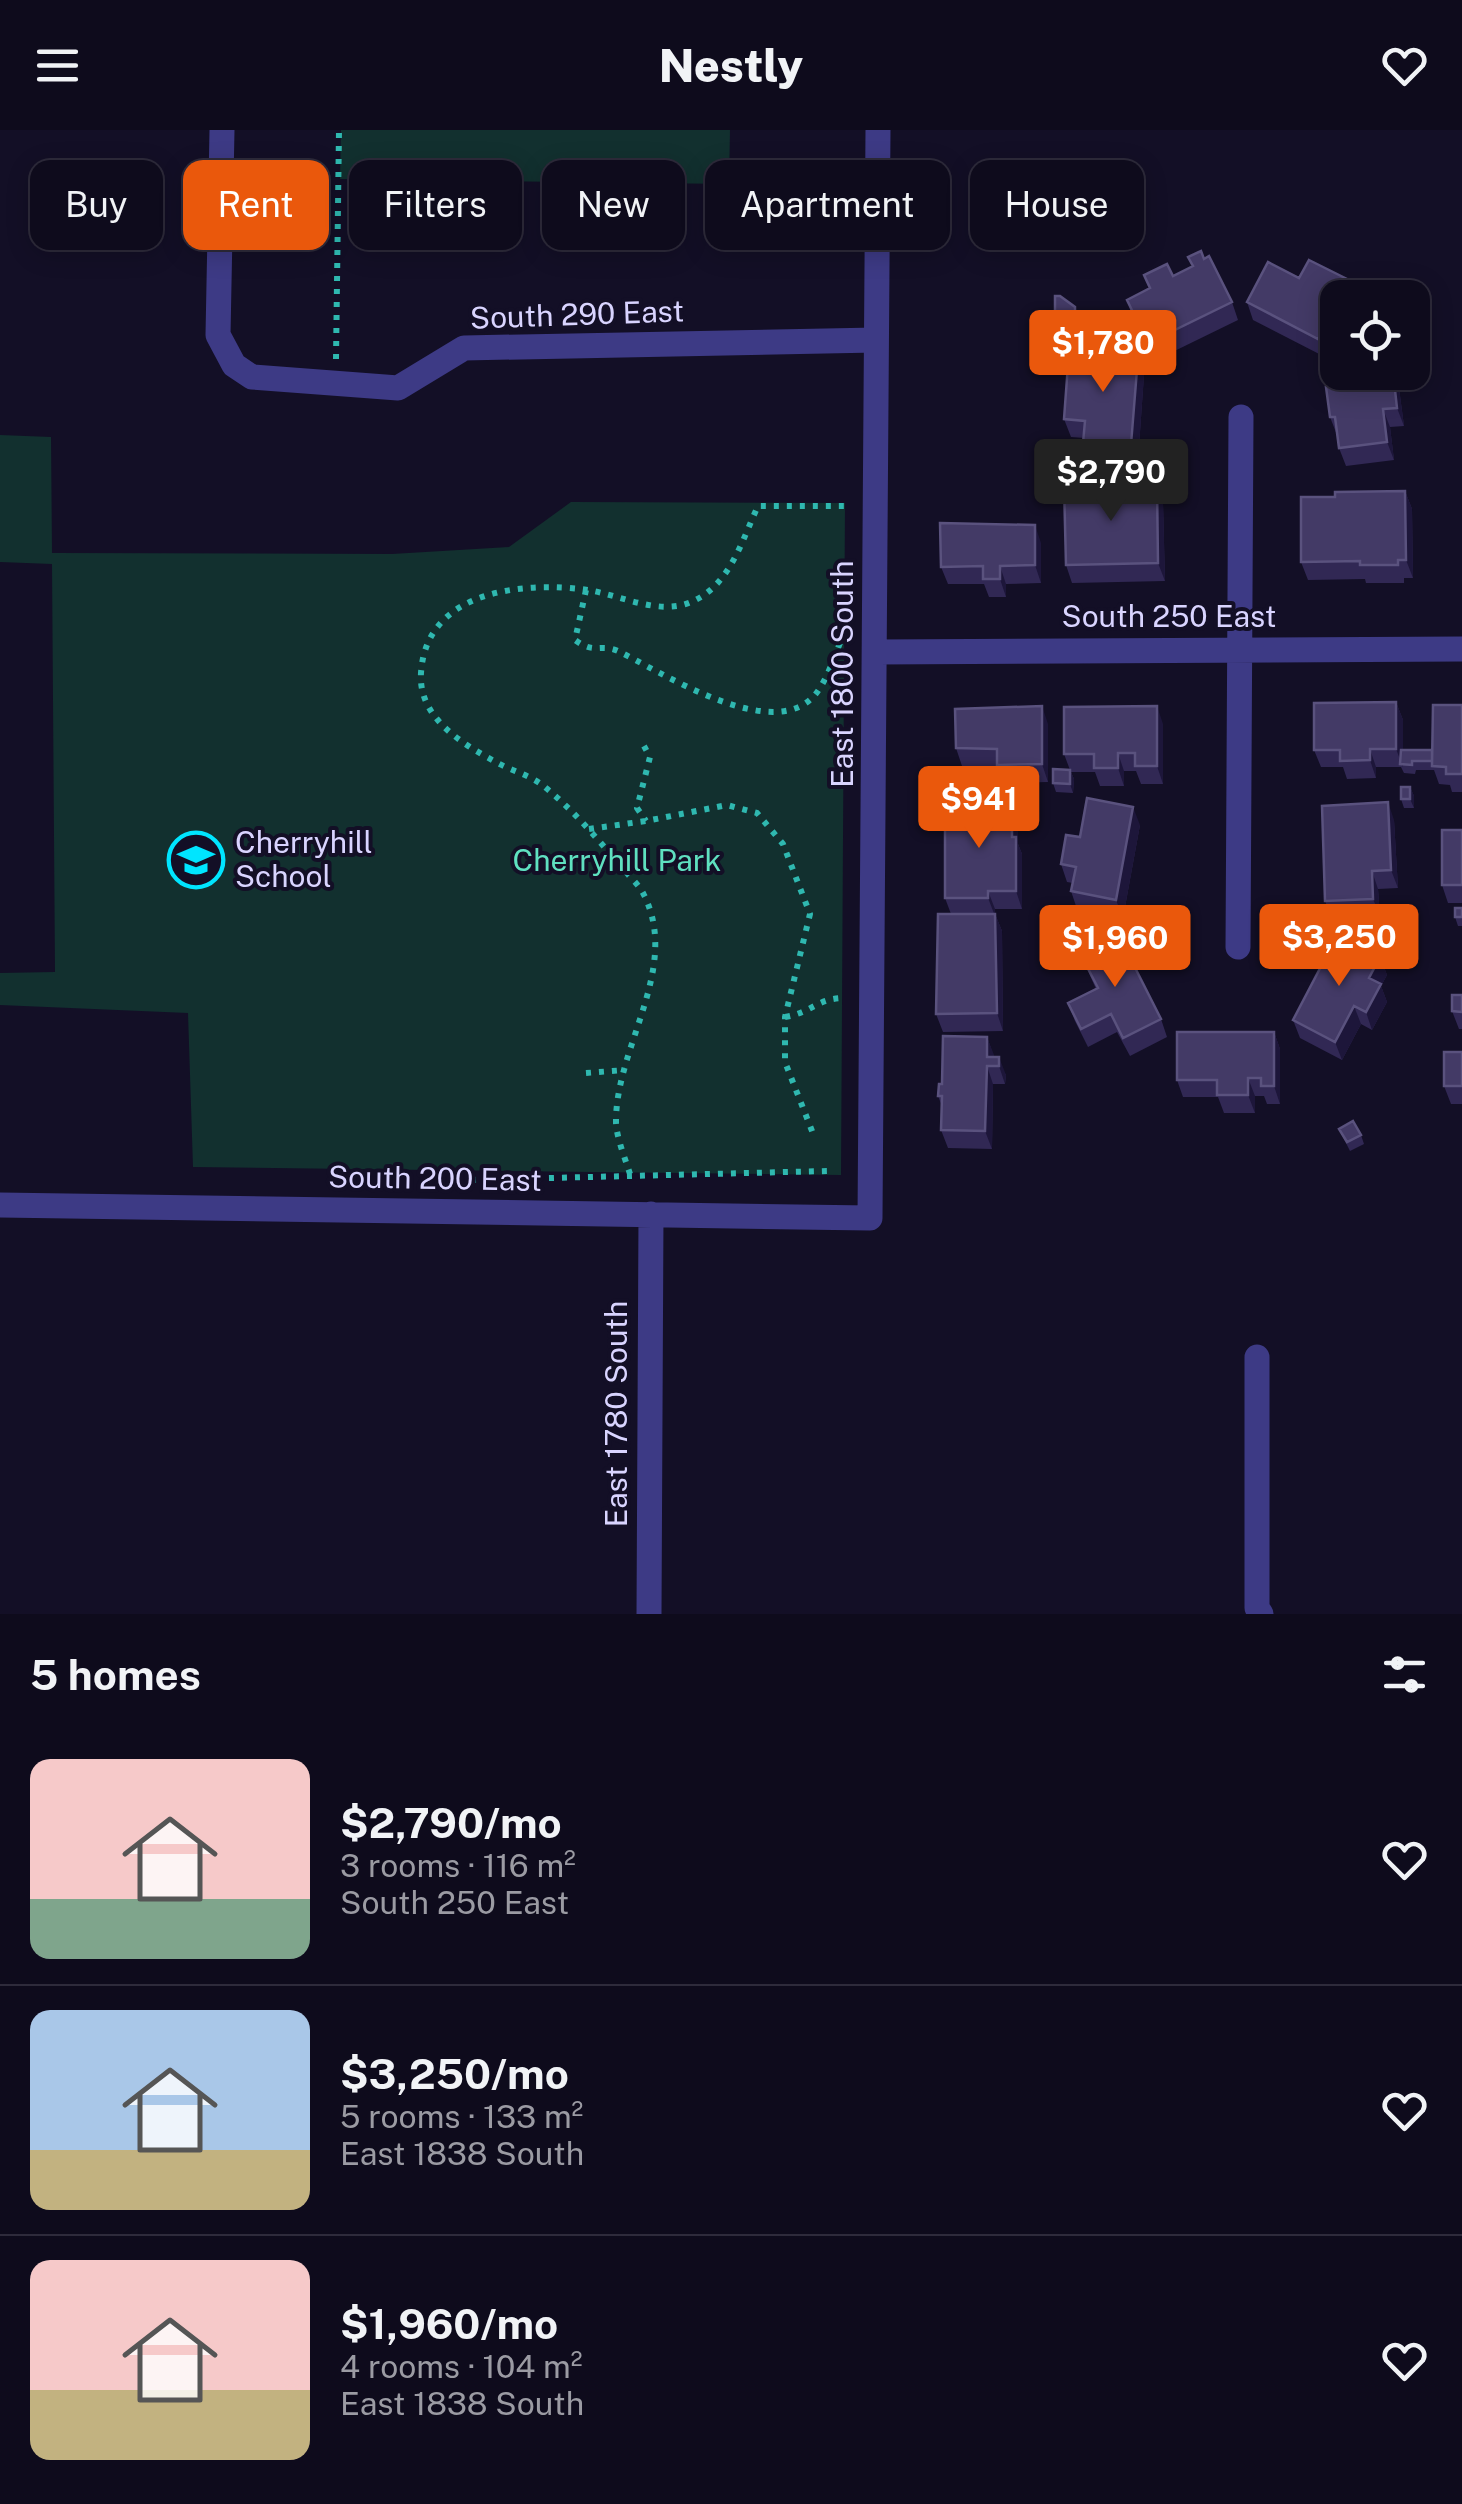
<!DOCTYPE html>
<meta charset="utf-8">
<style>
:root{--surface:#0e0b1c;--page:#171425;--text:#f1f3f6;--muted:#9b9ba3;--line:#2e2b3b;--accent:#ea580c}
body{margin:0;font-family:"Public Sans",sans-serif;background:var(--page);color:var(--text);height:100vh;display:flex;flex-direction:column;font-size:38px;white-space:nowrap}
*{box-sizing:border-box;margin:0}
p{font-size:32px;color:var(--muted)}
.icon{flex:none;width:55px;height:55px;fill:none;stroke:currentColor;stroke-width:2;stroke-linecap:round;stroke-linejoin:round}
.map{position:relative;height:1484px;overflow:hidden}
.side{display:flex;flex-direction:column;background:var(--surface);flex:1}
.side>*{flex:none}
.guide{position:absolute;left:30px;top:30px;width:1402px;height:90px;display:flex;gap:20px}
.tools{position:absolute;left:1320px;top:150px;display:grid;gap:20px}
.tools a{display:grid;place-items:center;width:110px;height:110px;border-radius:20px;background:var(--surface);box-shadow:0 5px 25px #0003,0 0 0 2px var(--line);font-size:50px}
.price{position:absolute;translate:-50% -85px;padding:0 22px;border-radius:10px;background:var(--accent);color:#fff;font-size:32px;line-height:65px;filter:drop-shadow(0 2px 5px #0008)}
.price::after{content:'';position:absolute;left:50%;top:60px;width:30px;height:22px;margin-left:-15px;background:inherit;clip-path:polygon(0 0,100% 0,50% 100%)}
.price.selected{background:#222;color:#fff}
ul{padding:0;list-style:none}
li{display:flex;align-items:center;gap:30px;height:250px;padding:0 30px}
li+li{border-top:2px solid var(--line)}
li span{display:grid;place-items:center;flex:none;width:280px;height:200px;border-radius:20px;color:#555}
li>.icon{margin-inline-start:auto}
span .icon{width:120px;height:120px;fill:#fffc;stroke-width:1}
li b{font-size:42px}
h2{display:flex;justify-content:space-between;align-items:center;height:120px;padding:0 30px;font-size:42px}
.pill{padding:0 35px;border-radius:20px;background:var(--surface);box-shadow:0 5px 25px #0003,0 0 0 2px var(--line);font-size:35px;line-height:90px}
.pill.selected{background:var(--accent);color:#fff}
header{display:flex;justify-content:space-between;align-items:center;height:130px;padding:0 30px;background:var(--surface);font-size:45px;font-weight:800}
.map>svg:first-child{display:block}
.green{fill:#12302f}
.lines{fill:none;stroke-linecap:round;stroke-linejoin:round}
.path{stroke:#2fb8b0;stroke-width:6;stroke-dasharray:5 8;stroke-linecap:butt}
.minor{stroke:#3d3a85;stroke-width:25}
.wall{fill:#312854}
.shaded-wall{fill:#1d163a}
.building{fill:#433a66;stroke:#5a527e;stroke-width:2.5}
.labels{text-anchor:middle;stroke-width:8;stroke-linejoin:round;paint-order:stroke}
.street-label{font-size:30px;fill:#d9d4ff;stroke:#130f26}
.poi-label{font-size:30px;fill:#d9d4ff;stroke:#130f26;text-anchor:start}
.park-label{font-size:30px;fill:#5fe0c0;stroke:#130f26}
</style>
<header><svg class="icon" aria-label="menu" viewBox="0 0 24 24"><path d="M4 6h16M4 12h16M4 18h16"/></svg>Nestly<svg class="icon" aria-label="heart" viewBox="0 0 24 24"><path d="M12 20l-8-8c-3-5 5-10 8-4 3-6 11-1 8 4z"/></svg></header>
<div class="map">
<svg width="1462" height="1484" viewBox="0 0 1462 1484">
<rect width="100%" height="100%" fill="#130f26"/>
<path class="green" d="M341,0H730L729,54L340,49Z
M0,305L51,307L52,423L392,424L509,417L571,372L845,373L841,1045L193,1037L188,883L0,875V843L55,842L52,434L0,432Z"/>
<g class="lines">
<path class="path" d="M336,229L339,0
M586,460L575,510C595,525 600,513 618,521C661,542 766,610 811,569C826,556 837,519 845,500
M644,616L650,627L637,678L646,691
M589,699L646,691L727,675L757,683L783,714L810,784L785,887V932L814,1006
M785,887C814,882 816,868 846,868
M586,943L625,940
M630,1044C625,1028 617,1009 616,993C615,917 681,839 644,765C640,756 631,748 625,741C599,711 573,679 541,654C527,644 509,640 494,631C461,613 418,587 421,543C426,460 523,451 588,460C620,465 659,486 691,472C730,456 742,410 758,376H851
M471,1050L827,1041"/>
<path class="minor" d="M222,0L218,205L234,235L252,247L398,258L464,218L876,210
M876,522L1462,519
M1238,817L1241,287
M0,1075L870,1088L878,0
M1257,1227V1478L1261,1484
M649,1484L651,1084"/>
</g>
<path class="wall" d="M1188,127L1204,129L1232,172L1238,190L1154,231L1133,188L1127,170L1149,159L1144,145L1173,146L1192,137Z
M1349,150L1355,168H1338V202L1325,227L1253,190L1247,172Z
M1055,166L1078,186V199H1066L1065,218H1058L1055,209Z
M1137,227L1144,245L1137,345L1089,342L1082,324L1084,308L1071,307L1064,289Z
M1399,258L1404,296L1390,297L1394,330L1346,336L1339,318L1337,305L1330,287Z
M1405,361L1412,379L1413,448H1404V453H1366L1365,449L1308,450L1301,432L1335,367Z
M1163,372L1165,451L1072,453L1066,435Z
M1041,413V453L1006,454V467H989L984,454H948L941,437Z
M1396,572L1403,590V620H1432L1462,575V662H1452L1450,655L1439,654L1434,640H1416L1415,644L1404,643L1401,637H1376V648L1347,649L1343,637H1321L1314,620Z
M1048,594V652L1004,653L998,637L962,636L956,618Z
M1163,594V654H1141L1136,641H1124V656H1100L1095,642H1071L1074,649L1073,663L1056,662L1053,653L1070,640L1064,624Z
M1410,657L1414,666V678H1404L1401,669Z
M1394,690L1398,758L1378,759L1380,786L1332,789L1325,771Z
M1018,693V714L1022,724V779H995V784L1002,801L1003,901L943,902L936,884L951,784L945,768Z
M1140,695L1123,788L1077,779L1071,761L1073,753L1067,752L1061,734Z
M1462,700V773H1448L1442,755Z
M1462,778V796H1458L1455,787Z
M1402,789L1406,798V829H1381L1387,845L1381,856L1387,872L1372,900L1361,894L1342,930L1300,908L1293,890L1356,814Z
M1080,823L1161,889L1167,907L1130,926L1117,902L1088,917L1075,891L1068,873L1096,859Z
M1462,865V899H1459L1452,881Z
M1274,902L1280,919V974H1267L1264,966H1255V983H1224L1218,967H1183L1177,950Z
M987,907L994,927L1006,945L1005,954H993L992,1019L948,1018L941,1000L942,976L938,966L942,954Z
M1462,922V974H1451L1444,956Z
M1339,999L1361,1005L1364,1014L1350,1021Z"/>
<path class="shaded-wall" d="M1349,150L1355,168H1340Z
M1338,172V202L1325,227L1318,209Z
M1075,177L1078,186V199L1075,190Z
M1063,190L1066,199L1065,218L1062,209Z
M1132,213L1144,245L1137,345L1130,327Z
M1393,242L1399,258L1404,296L1397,278Z
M1383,279L1390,297L1394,330L1387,312Z
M1157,354L1163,372L1165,451L1158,433Z
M1405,361L1412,379L1413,448L1406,430Z
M1035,395L1041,413V453L1035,435Z
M1000,436L1006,454V467L1000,449Z
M1396,572L1403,590V637L1396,619Z
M1042,576L1048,594V652L1042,634Z
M1157,576L1163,594V654L1157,636Z
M1370,619L1376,637V648L1370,630Z
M1118,623L1124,641V656L1118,638Z
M1070,640L1074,649L1073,663L1070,654Z
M1410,657L1414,666V678L1410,669Z
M1388,672L1394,690L1398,758L1391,740Z
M1012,675L1018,693V714L1022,724V779L1016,761L1012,707Z
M1133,677L1140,695L1123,788L1116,770Z
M1372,741L1378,759L1380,786L1373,769Z
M988,761L995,779V786L988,768Z
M995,784L1002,801L1003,901L997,883Z
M1402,789L1406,798V829L1403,820Z
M1380,827L1387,845L1381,856L1387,872L1372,900L1366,882L1369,848Z
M1354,876L1361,894L1342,930L1335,912Z
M1274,902L1280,919V974L1274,956Z
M987,907L994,925L993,936L987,927Z
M999,927L1006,945L1005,954L999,936Z
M987,936L993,954L992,1019L985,1001Z
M1248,948L1255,966V983L1248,965Z"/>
<path class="building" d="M1201,121L1204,129L1209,126L1232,172L1148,213L1127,170L1150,158L1144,145L1167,134L1173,146L1193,136L1188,127Z
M1309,130L1349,150L1340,168H1338V172L1318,209L1247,172L1268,132L1299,148Z
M1394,152L1404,168H1382L1379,163Z
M1055,166H1060L1075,177V190H1063L1062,209H1055Z
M1097,195L1132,213L1131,227H1138L1130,327L1082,324L1085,291L1064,289L1069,221L1095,223Z
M1338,222V242H1393L1397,278L1383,279L1387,312L1339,318L1335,287H1330L1326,257L1333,256L1329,223Z
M1157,354L1158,433L1066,435L1064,355Z
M1405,361L1406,430H1398V435H1360V431L1301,432V367H1335V362Z
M940,393L1035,395V435L1000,436V449H983V436L941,437Z
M1396,572V619H1370V630L1340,631V620H1314V573Z
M1433,575H1462V644H1446V637L1432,636Z
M1042,576V634L997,635V619L956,618L955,579Z
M1157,576V636H1135V623H1118V638H1094V624H1064V577Z
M1401,620H1432V631H1412V635L1400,634Z
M1053,639L1070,640V654L1053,653Z
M1401,657H1410V669H1401Z
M1087,668L1133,677L1116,770L1071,761L1076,737L1061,734L1066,705L1080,707Z
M1388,672L1391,740L1372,741L1373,769L1325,771L1322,676Z
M945,675H1012V707H1016V761H988V768H945Z
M1442,700H1462V755H1442Z
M1455,778H1462V787H1455Z
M938,784H995L997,883L936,884Z
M1402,789L1403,820H1368L1356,814V790Z
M1118,804L1161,889L1123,908L1111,884L1081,899L1068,873L1098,858L1080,823Z
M1338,804L1380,827L1369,848L1381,854L1366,882L1354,876L1335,912L1293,890Z
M1452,865H1462V882L1452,881Z
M1177,902H1274V956H1261V948H1248V965H1217V950H1177Z
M943,906L987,907V927H999V936H987L985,1001L941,1000L942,966H938L939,954H942Z
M1444,922H1462V956H1444Z
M1353,991L1361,1005L1347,1012L1339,999Z"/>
<defs>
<g id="school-ring" transform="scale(2.875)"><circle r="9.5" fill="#130f26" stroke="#00e5ff" stroke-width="1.5"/><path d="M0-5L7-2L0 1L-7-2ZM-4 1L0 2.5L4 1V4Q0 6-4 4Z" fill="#00e5ff"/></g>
</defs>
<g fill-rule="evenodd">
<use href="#school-ring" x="196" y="730"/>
</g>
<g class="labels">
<g class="street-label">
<text transform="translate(577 185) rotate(-2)" y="10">South 290 East</text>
<text x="1169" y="497">South 250 East</text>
<text transform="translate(843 544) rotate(-90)" y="10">East 1800 South</text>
<text transform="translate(435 1049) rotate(1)" y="10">South 200 East</text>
<text transform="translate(617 1284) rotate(-90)" y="10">East 1780 South</text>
</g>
<g class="poi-label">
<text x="235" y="723">Cherryhill<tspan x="235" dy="34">School</tspan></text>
</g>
<g class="park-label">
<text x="617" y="741">Cherryhill Park</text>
</g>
</g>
</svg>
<div class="tools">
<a><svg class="icon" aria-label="locate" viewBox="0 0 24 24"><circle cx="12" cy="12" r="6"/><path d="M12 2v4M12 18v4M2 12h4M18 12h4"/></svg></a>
</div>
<b class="price" style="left:1103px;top:265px">$1,780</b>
<b class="price selected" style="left:1111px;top:394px">$2,790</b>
<b class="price" style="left:979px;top:721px">$941</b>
<b class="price" style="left:1339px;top:859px">$3,250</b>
<b class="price" style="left:1115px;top:860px">$1,960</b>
<div class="guide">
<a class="pill">Buy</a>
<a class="pill selected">Rent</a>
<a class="pill">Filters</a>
<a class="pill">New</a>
<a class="pill">Apartment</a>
<a class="pill">House</a>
</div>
</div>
<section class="side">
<h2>5 homes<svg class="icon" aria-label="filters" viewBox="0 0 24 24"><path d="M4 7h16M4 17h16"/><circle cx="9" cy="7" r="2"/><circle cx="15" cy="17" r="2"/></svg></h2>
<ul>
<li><span style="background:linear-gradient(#f6c9c9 70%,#7fa58c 0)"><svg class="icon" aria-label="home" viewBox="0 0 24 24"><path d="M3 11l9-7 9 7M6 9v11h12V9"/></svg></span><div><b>$2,790/mo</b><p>3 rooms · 116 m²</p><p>South 250 East</p></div><svg class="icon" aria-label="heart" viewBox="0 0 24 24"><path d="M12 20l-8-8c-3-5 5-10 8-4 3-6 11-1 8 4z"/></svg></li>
<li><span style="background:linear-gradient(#a9c7e8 70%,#c2b280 0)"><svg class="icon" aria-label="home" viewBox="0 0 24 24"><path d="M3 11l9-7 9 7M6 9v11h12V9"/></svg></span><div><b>$3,250/mo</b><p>5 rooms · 133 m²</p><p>East 1838 South</p></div><svg class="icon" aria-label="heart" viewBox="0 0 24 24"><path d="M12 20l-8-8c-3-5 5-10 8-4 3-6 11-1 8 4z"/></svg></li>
<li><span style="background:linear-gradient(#f6c9c9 65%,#c2b280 0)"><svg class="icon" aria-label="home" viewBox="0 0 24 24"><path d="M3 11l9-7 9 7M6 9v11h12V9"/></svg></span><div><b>$1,960/mo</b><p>4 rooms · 104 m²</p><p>East 1838 South</p></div><svg class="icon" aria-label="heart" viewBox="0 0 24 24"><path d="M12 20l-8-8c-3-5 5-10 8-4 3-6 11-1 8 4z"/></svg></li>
</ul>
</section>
